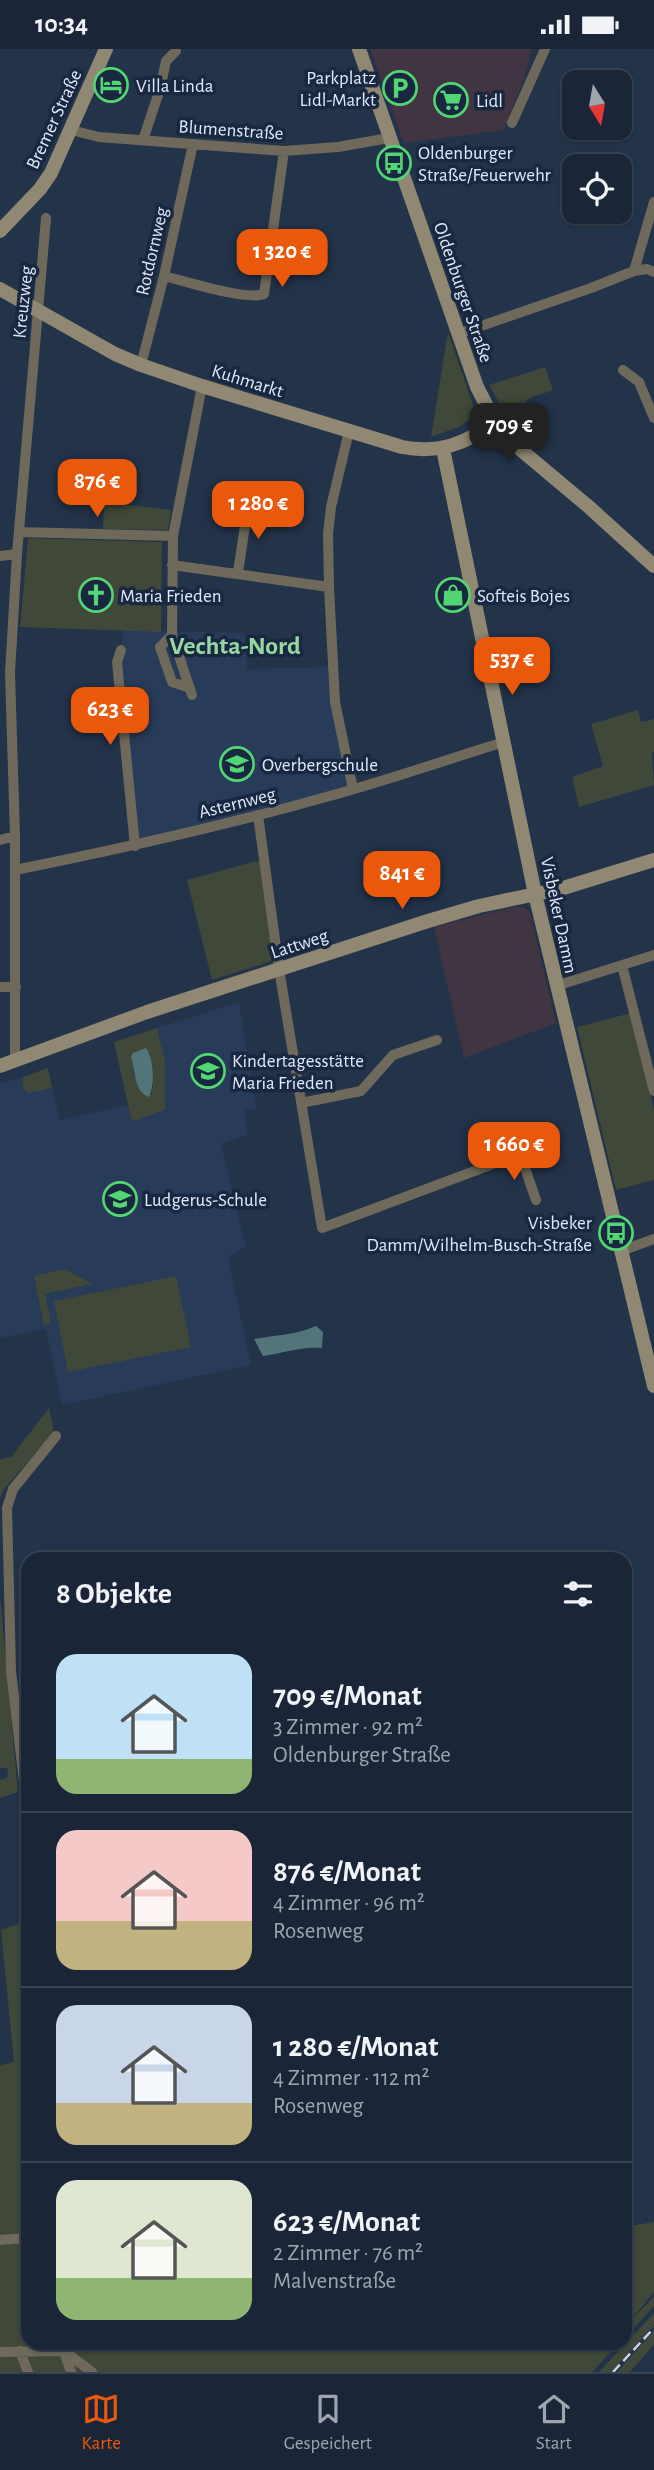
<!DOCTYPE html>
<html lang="de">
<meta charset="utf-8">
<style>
:root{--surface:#1a2638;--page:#273243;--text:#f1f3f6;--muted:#9fa5ae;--line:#384353;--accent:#ea580c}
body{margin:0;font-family:"Alegreya Sans",sans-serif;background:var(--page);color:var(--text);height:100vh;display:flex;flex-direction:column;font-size:26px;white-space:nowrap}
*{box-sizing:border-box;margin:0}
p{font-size:23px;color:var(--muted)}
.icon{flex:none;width:38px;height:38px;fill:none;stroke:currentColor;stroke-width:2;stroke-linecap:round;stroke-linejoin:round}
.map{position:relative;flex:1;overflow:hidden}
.panel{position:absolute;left:21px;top:1503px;width:611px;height:798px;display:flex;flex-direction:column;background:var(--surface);border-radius:21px;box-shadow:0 2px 5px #0004,0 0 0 2px var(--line)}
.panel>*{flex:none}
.needle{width:46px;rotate:169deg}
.tools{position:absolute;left:562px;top:21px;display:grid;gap:14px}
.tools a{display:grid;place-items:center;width:70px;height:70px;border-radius:14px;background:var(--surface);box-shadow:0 2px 5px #0004,0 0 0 2px var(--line);font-size:35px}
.price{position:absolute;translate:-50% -60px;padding:0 16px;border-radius:14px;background:var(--accent);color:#fff;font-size:23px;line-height:46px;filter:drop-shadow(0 2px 4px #0008)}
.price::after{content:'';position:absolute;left:50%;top:42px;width:21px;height:16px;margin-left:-10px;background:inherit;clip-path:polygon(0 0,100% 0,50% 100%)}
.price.on{background:#222;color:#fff}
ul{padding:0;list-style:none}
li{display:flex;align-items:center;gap:21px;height:175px;padding:0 35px}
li+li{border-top:2px solid var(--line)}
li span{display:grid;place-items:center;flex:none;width:196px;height:140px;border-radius:21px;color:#555}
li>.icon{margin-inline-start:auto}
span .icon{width:84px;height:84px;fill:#fffc;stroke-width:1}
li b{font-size:30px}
h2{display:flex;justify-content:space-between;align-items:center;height:84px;padding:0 35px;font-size:30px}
.status{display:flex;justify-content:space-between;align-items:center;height:49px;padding:0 35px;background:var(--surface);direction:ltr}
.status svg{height:19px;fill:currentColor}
.tab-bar{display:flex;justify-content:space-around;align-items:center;height:98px;border-top:2px solid var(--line);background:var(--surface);font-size:19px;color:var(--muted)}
.tab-bar a{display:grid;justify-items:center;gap:4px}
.tab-bar .on{color:var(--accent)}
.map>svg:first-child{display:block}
.commercial{fill:#423543}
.built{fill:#283b59}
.green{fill:#3f4839;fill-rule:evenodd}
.water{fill:#527579}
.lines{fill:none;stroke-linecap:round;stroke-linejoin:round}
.street{stroke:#6f695c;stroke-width:10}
.secondary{stroke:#918873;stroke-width:14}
.rail{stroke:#cad4e5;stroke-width:2.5;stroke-dasharray:10 5;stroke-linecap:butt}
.labels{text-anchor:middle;stroke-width:7;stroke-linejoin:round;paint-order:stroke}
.poi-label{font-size:19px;fill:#dfe9f9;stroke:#192840;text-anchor:start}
.street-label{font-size:19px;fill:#dfe9f9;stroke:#192840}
.district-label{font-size:26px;font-weight:bold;fill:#97d7a1;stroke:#192840}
</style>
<div class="status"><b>10:34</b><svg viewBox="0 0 49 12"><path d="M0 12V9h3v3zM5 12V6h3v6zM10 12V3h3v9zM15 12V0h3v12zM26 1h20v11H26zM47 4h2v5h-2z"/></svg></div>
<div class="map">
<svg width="654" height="2323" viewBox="0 0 654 2323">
<rect width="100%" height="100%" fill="#23334a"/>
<path class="commercial" d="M370,0H532L524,30L504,81L404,94Z
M514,858H523L530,863L556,974L464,1009L434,878Z"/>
<path class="built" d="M124,581L245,584L247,620L332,618L353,740L135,797L121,601Z
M239,953L256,1060L244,1061L248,1086L221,1095L246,1197L228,1208L251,1316L62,1356L46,1280L0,1289V1035L23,1028V1039L29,1043L52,1039L60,1071L128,1056L131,1070L165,1061V1011L157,979Z"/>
<path class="green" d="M448,283L473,356V367L461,377L431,388Z
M545,318L553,341L532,348L506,366L489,336Z
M104,453L171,461L168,481L103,480Z
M28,489L162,493L161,583L20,578Z
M638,661L641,673L654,670V703L652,704L654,736L579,758L572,728L603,717L591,675Z
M261,811L274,909L269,913L212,931L187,831Z
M631,964L654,1061V1131L616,1141L577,978Z
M157,979L165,1011V1061L134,1072L131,1070L114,993ZM150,1005L153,1037L151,1046L139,1040L133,1023L134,1015Z
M48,1019L52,1039L29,1044L23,1039V1028Z
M65,1220L92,1235L45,1245L51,1274L44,1276L34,1227Z
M176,1227L191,1298L68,1323L54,1252Z
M49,1359L54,1383L4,1440L0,1449V1410L11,1408Z
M0,1548L18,1743L0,1749V1731L7,1729L8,1719H0Z
M28,1872V2294H619L592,2323H0V2016L14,2013L1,1881Z
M654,2173V2243L630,2272L654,2248V2257L625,2289V2178Z
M654,2264V2276L611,2323H599Z
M654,2282V2295L630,2323H617Z"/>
<path class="water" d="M146,999C154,1010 155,1036 149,1048C133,1042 136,1022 131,1008L133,1004Z
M316,1277L323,1283L322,1299C302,1297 283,1304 263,1307L254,1290C275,1286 296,1286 316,1277Z"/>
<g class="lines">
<path class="street" d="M512,74L545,0
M71,81L99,88L284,102L338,98L389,89
M143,91L160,40L166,12L176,2
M634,222L654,153
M164,227C185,232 246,252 264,245L284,102
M458,285L591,239L634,222L647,220L654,223
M141,316L164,227L193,95
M623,321L639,333L654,369
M349,382L331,458L328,485L329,538L335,653L353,740
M19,483L173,487
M0,507L17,505
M172,516L329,538
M238,523L248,457
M172,586L160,598L172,633L190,639
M121,601L117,613L135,797
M192,646L172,586L173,487L202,337
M258,766L279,920L322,1179L520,1105L536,1151
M0,791L15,787
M15,821C120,800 223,777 326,748C386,732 445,711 504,693
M622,916L654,1042
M556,937L654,906
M0,938H16
M15,1011V787L10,624L17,505L46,169
M301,1054L361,1042L393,1006L437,991
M621,1202L654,1190
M28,1767L11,1622L7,1459L13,1440L56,1387
M0,2191L28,2189
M61,2294L71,2323
M20,2302L28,2323
M0,2303L64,2302L92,2323"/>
<path class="secondary" d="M359,0L477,338L495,373L521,401L589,458L654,517
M0,182L40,140L51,124L106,0
M0,240L115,305L141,316L202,337L402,398C438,405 466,395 495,373
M443,400L535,845L654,1337
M0,1017L147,963L428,872L479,857L560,840L654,811"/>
<path class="rail" d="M613,2323L654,2279"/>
</g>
<defs>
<g id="hotel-ring" transform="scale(1.75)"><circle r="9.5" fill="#192840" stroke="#52d673" stroke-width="1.5"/><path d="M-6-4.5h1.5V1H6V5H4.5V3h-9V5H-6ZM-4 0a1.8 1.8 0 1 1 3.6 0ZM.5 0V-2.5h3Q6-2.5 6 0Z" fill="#52d673"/></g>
<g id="parking-ring" transform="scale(1.75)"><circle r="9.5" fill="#192840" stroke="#52d673" stroke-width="1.5"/><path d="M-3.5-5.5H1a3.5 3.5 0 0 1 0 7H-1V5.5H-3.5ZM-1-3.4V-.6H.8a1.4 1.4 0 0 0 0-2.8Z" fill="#52d673"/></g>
<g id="supermarket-ring" transform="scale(1.75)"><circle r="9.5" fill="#192840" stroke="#52d673" stroke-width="1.5"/><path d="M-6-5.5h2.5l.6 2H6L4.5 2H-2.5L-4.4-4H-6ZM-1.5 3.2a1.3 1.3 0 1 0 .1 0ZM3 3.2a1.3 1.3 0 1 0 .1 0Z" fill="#52d673"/></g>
<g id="bus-ring" transform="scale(1.75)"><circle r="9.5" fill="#192840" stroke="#52d673" stroke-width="1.5"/><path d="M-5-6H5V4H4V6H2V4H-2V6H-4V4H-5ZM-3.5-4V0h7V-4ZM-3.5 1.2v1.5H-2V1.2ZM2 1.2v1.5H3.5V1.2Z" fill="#52d673"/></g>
<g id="church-ring" transform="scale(1.75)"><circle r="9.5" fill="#192840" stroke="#52d673" stroke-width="1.5"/><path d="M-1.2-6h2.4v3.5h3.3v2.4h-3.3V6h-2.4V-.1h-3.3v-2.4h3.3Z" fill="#52d673"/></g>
<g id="shop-ring" transform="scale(1.75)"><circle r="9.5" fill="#192840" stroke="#52d673" stroke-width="1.5"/><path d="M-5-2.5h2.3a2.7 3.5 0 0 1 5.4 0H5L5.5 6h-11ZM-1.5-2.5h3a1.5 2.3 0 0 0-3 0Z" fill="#52d673"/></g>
<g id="school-ring" transform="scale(1.75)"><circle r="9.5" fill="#192840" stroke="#52d673" stroke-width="1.5"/><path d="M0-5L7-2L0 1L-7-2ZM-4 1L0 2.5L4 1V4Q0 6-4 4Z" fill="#52d673"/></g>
</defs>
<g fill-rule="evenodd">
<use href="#hotel-ring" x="111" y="36"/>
<use href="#parking-ring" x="400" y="39"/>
<use href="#supermarket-ring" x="451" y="51"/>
<use href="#bus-ring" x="394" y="114"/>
<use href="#church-ring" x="96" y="546"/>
<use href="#shop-ring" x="453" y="546"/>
<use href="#school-ring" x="237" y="715"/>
<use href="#school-ring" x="208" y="1022"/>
<use href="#school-ring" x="120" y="1150"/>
<use href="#bus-ring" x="616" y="1184"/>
</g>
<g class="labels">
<g class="poi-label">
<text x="376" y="35" text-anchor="end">Parkplatz<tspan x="376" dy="22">Lidl-Markt</tspan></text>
<text x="136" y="43">Villa Linda</text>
<text x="476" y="58">Lidl</text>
<text x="418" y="110">Oldenburger<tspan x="418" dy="22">Straße/Feuerwehr</tspan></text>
<text x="120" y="553">Maria Frieden</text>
<text x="477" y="553">Softeis Bojes</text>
<text x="262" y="722">Overbergschule</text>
<text x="232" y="1018">Kindertagesstätte<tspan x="232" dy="22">Maria Frieden</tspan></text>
<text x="144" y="1157">Ludgerus-Schule</text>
<text x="592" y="1180" text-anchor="end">Visbeker<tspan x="592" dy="22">Damm/Wilhelm-Busch-Straße</tspan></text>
</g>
<g class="street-label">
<text transform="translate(53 70) rotate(-65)" y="7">Bremer Straße</text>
<text transform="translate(231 80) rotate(4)" y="7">Blumenstraße</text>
<text transform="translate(151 202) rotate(-77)" y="7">Rotdornweg</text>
<text transform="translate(464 243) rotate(71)" y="7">Oldenburger Straße</text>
<text transform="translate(22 253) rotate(-84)" y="7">Kreuzweg</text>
<text transform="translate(248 331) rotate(17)" y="7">Kuhmarkt</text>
<text transform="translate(237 753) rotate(-14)" y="7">Asternweg</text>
<text transform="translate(560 866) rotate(78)" y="7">Visbeker Damm</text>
<text transform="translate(299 894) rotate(-18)" y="7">Lattweg</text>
</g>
<g class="district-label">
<text x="235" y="605">Vechta-Nord</text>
</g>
</g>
</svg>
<div class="tools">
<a><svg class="needle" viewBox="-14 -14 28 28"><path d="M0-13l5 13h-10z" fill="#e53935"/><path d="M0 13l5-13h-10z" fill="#9fa5ae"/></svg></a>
<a><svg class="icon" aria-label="locate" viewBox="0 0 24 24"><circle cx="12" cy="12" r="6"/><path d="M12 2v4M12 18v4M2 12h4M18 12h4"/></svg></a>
</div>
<b class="price" style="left:282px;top:240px">1 320 €</b>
<b class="price on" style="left:509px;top:414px">709 €</b>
<b class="price" style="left:97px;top:470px">876 €</b>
<b class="price" style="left:258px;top:492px">1 280 €</b>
<b class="price" style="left:512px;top:648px">537 €</b>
<b class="price" style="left:110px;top:698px">623 €</b>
<b class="price" style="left:402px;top:862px">841 €</b>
<b class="price" style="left:514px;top:1133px">1 660 €</b>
<section class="panel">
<h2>8 Objekte<svg class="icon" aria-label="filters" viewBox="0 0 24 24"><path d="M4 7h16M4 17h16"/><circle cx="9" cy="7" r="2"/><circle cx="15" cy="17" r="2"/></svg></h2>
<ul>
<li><span style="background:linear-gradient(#bfe0f5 75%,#8fb573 0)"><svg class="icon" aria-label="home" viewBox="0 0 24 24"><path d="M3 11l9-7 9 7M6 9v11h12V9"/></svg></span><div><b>709 €/Monat</b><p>3 Zimmer · 92 m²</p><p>Oldenburger Straße</p></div></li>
<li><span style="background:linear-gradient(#f6c9c9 65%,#c2b280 0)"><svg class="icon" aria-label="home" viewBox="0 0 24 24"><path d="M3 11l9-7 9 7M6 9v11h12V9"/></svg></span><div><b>876 €/Monat</b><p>4 Zimmer · 96 m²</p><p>Rosenweg</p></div></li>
<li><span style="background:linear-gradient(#c9d6e8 70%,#c2b280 0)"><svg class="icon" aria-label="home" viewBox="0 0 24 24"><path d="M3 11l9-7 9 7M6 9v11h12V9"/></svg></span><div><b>1 280 €/Monat</b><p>4 Zimmer · 112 m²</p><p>Rosenweg</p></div></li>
<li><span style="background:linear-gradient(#dfe7d0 70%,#8fb573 0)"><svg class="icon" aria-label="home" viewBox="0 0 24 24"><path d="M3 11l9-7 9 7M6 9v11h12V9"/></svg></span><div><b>623 €/Monat</b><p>2 Zimmer · 76 m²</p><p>Malvenstraße</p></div></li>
</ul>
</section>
</div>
<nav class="tab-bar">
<a class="on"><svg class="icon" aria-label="map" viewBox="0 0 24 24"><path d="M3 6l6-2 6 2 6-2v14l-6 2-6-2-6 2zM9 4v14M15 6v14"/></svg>Karte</a>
<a><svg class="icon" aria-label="saved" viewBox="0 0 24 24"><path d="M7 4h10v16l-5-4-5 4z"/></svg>Gespeichert</a>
<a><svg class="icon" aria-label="home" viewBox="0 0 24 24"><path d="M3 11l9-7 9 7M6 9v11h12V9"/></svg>Start</a>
</nav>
